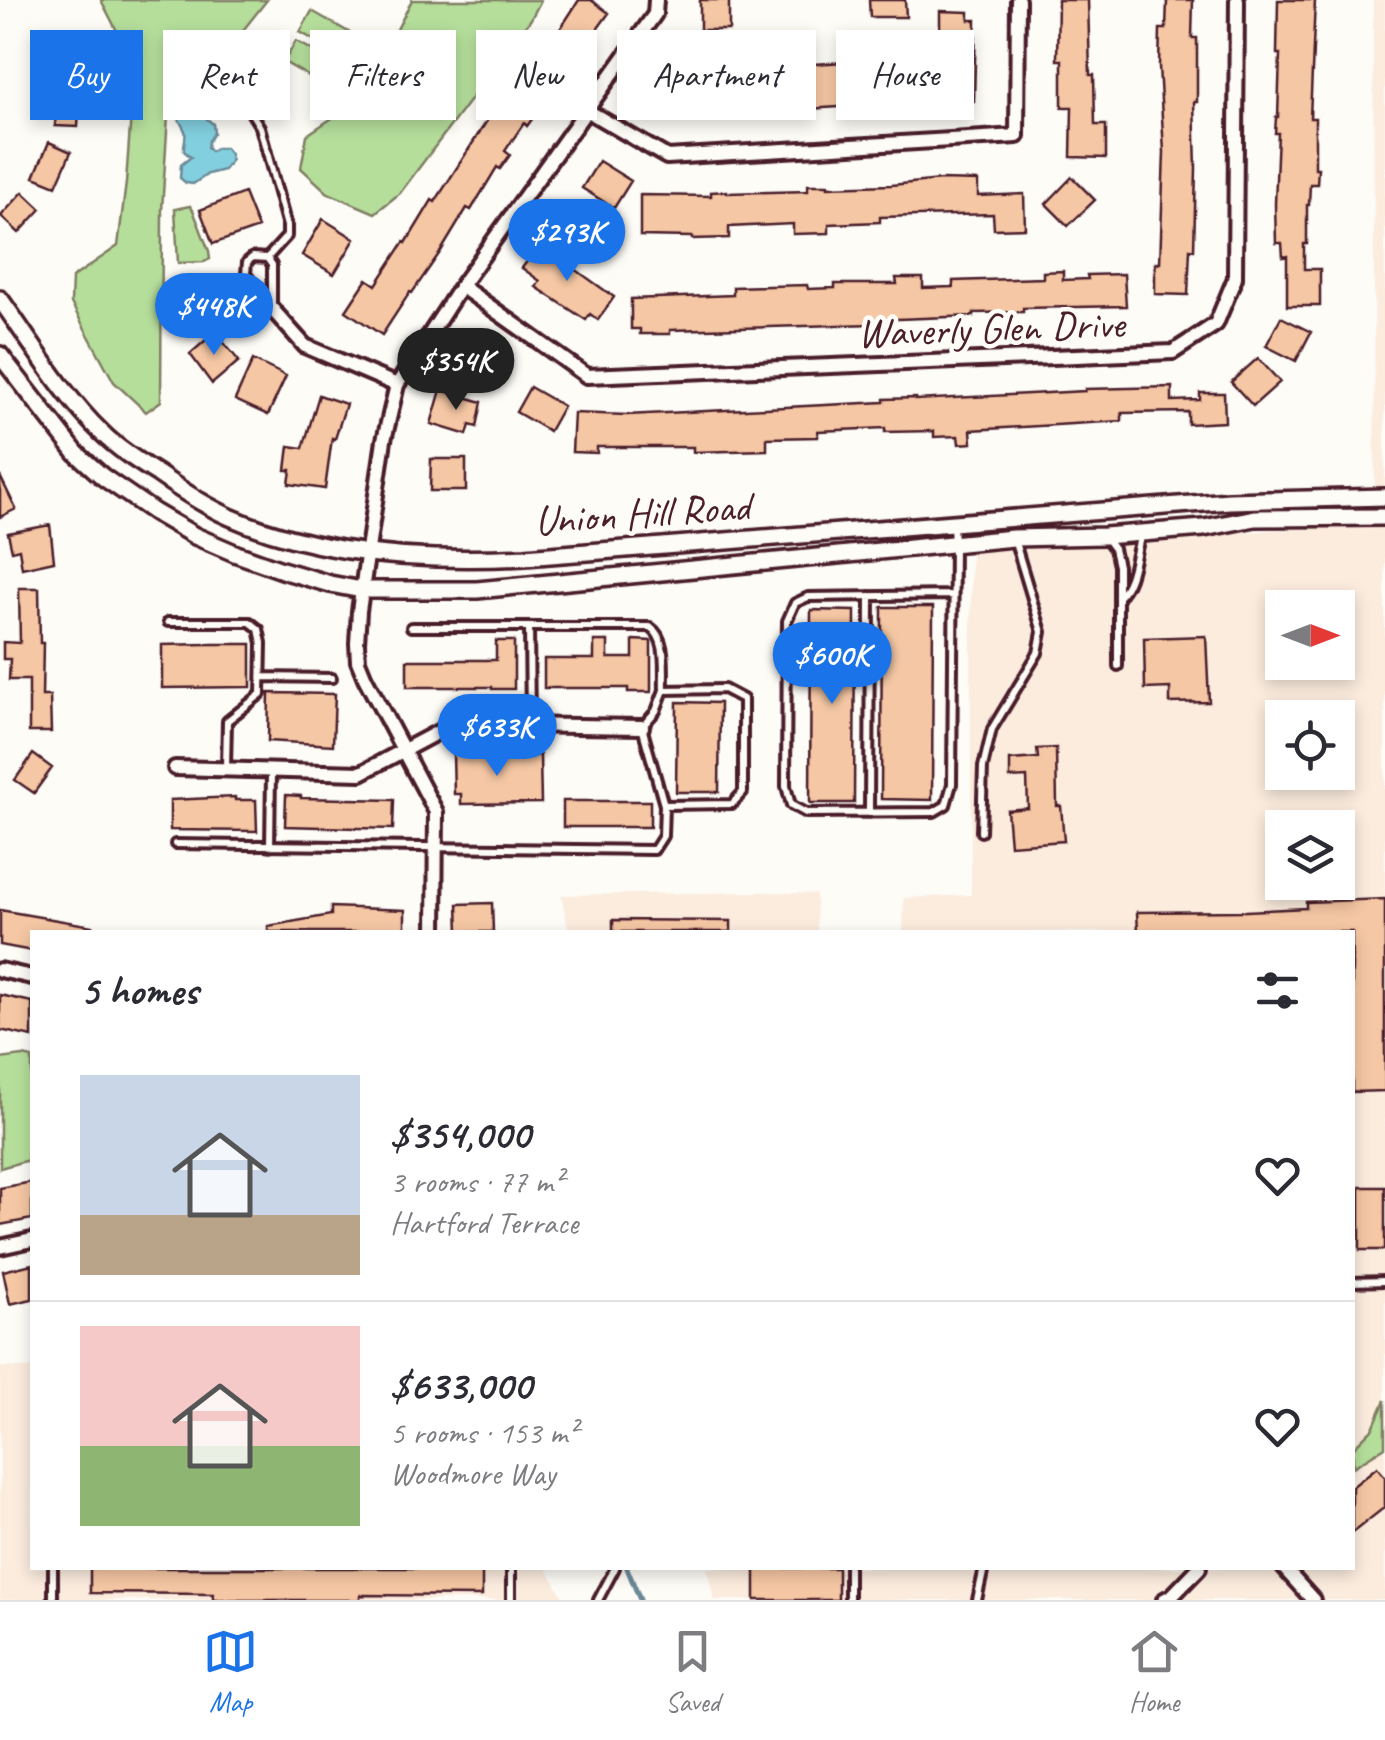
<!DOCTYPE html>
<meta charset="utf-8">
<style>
:root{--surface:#fff;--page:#f7f7f7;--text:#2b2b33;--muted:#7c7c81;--line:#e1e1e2;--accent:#1a73e8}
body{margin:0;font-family:Caveat,sans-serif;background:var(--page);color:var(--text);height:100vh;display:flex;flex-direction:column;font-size:38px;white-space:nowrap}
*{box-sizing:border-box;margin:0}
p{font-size:32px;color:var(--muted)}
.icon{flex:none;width:55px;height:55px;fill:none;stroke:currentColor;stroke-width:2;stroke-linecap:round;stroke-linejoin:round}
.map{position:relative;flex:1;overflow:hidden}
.drawer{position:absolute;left:30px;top:930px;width:1325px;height:640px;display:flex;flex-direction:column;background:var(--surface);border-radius:0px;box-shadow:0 5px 15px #0003}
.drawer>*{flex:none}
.banner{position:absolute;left:30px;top:30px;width:1325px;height:90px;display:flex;gap:20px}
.needle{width:65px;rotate:90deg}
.fabs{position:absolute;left:1265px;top:590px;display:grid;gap:20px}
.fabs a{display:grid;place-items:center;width:90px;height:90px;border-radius:0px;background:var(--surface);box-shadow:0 5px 15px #0003;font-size:50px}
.price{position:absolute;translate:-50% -85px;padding:0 22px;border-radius:35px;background:var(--accent);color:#fff;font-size:32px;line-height:65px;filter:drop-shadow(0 2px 5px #0008)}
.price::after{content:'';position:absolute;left:50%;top:60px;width:30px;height:22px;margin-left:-15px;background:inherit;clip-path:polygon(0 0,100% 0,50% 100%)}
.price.current{background:#222;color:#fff}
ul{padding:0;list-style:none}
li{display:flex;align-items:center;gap:30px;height:250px;padding:0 50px}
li+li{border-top:2px solid var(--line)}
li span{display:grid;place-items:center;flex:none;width:280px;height:200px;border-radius:0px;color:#555}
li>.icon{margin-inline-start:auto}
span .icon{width:120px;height:120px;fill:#fffc;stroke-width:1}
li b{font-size:42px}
h2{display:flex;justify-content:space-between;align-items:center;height:120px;padding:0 50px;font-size:42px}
.chip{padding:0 35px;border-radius:0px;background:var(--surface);box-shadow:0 5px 15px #0003;font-size:35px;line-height:90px}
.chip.current{background:var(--accent);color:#fff}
.tabs{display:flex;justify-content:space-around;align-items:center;height:140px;border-top:2px solid var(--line);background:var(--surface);font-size:28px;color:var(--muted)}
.tabs a{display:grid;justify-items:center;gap:5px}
.tabs .current{color:var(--accent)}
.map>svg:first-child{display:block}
.built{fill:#fbecde;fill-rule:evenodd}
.green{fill:#b5de9b;stroke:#807e63;stroke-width:2.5}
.water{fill:#82d0df;stroke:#6c8997;stroke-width:2.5}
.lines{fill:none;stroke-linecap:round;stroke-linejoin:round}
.stream{stroke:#6c8997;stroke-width:5}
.building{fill:#f5c7a4;stroke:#4a1f2b;stroke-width:2.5}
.service-casing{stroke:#4a1f2b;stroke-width:14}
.minor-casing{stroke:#4a1f2b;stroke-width:20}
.tertiary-casing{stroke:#4a1f2b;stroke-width:22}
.service{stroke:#fdfcf7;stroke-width:6}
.minor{stroke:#fdfcf7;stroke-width:12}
.tertiary{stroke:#fdfcf7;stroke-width:15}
.labels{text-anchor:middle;stroke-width:9;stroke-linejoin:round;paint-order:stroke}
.street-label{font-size:42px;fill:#4a1f2b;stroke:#fdfcf7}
</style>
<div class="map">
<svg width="1385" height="1600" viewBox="0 0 1385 1600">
<rect width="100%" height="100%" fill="#fdfcf7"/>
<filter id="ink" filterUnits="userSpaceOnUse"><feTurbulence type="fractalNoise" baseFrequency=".01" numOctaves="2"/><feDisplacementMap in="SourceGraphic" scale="20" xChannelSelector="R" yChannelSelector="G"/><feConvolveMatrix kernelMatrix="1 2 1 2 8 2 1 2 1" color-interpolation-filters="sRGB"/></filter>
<g filter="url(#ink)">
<path class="built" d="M1373,0H1385V1600H714L707,1568H1352V932H903L904,898L971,895V548L1375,524ZM1282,608H1338V662H1282ZM1282,718H1338V772H1282ZM1282,828H1338V882H1282Z
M765,892L816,894L817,932H569L561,895Z
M0,1367L32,1368V1568H546L565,1600H0Z"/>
<path class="green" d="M101,0H267L198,87L168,116L162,210L161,401L146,412L114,382L71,303L72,278L118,246L126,183L131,113L130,56Z
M412,0H541L531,19L400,193L375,213L328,193L301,168L307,135L362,98Z
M312,11L357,37L346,58L300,32Z
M296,41L341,66L329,88L284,62Z
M190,206L193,210L209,251L210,259L204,262L178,263L175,209Z
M23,1056L32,1058V1159L0,1168V1059Z
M1385,1400V1447L1353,1467V1448L1373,1428Z"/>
<path class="water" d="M190,105L201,109L206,118L213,124L214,133L208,142L207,148L211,151L216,148H225L230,154L231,161L224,170L208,174L193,184L186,183L180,178L181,165L191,157L184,151C183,144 187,137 185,131C180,119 175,121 183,107Z"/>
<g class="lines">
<path class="stream" d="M627,1568L640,1600"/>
</g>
<path class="building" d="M579,0H591L609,13L527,126L524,123L505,151L510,155L500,169L497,167L471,210L467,208L441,251L412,293L410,292L382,335L346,311L367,279L376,285L404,242L406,243L432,200L435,202L497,105L493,102L514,71L522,77L550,34L555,37Z
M700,0H729V30H700Z
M869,0H905L906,17H870Z
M1058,0H1088L1090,75H1094L1095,125H1106V158L1071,157L1072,107H1062V60H1057Z
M1167,0H1193L1192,38H1197V102H1194L1196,168L1194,250L1190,249L1188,295L1155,294V263H1160L1164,152L1159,66L1160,29H1166Z
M1278,0H1315L1310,118H1315V168H1318L1317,184H1310L1309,205H1307V244H1304V269H1320V306H1287V256L1283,257L1282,243H1276L1275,204L1278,133H1275L1276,117H1278L1280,54H1277Z
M940,11L969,12V20H976L974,101H942L943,50H940Z
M76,30L82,61L58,66L52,35Z
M846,62L847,72L873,71L872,63L902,62L903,103L713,115L712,80H724V73H763L762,67Z
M665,66L696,88L675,117L662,108L666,102L649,90Z
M57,89L80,90L78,127L55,126Z
M49,142L71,152L56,186L34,177Z
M599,161L631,181L614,208L582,188Z
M1072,177L1095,200L1068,226L1046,204Z
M941,180L978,181V196L1024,194L1025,228L994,229L993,214L880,217V222L829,224V233L793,234V224L729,227V238L692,239V237L640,236V195L711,196V192L727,191V193L808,191V185H828V187L891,185Z
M23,192L41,209L19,233L1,216Z
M244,193L258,228L213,244L200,210Z
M323,219L355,239L334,274L302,255Z
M540,244L614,297L598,320L590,314L586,320L536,287L540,281L522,268Z
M1063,271V280L1088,279L1087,275L1124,274L1126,306L1023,308V312L974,313V316L873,320V324L670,330V334H640V329H631V299L733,295V287L807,285L808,289L835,288V284H897L896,278H923V288L953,287V281L1043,278V272Z
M184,280L216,281L213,319L183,318Z
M1281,317L1311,332L1296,361L1266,346Z
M215,332L239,361L212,384L190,354Z
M476,338L506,361L484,390L454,367Z
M1258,358L1280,382L1253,406L1231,382Z
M253,360L286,376L268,415L235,400Z
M530,387L563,406L549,431L516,412Z
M1172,387V401L1200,400V393H1224L1225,422L1188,424V412L1122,413V421L971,430L972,443L959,444L958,436L934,437V431L885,432V428L818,431V437L767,438V450L693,452V447H597V453L572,452L574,413L627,415L884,402V399L916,398V400L1085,391V389Z
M441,390L482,402L477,427L470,425L467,435L431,424Z
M319,395L346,404L335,439L332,438L325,489L289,484L291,470H286L289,446L303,448Z
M431,459H466V491H430Z
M0,476L16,509L0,517Z
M50,525L54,561L22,568L19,549L12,551L8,533Z
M19,588H39L40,643H43L42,696H50L51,732H29V680H9L10,659H3V642L20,643Z
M882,607H933L932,800L881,799Z
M811,610L855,611L854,803H810Z
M1206,636L1209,702L1170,703V688L1145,689L1144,638Z
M633,640L651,641V692H628V688H544V659H594V641H608V658H633Z
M496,641H514V689H492V687H407V660H496Z
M206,644H251V687L162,688V645Z
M269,693L335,694L333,745L268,741Z
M677,702L720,703L719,792H676Z
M1056,748L1057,806H1061L1064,841L1010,845L1007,810L1028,808L1027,777L1010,778V760L1038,758L1037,749Z
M476,753V756L540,755L541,803L461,804V794H454L453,754Z
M33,754L52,768L34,793L15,780Z
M286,795L301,796V798L394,800L393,829L285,826Z
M235,797V800H256L257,831L170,830V800Z
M563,801H650V827H563Z
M1385,899V1091L1352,1092V932H1138L1137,912L1246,911L1306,908V902Z
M492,903L493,932H459L458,904Z
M331,907L405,910V932H268V926L331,915Z
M0,910L92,926L91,932H32V951L0,945Z
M613,920L731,921V932H613Z
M0,995L32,1002V1037L0,1030Z
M32,1182V1219L0,1225V1188Z
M1360,1187H1385V1250H1360Z
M32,1264V1299L10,1304L3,1271Z
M1377,1467L1385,1477V1507L1352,1533V1487Z
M90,1568H482V1596L360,1595V1600H213V1594L90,1593Z
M755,1568H838V1600H755Z"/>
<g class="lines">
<g class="service-casing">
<path id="service" d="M227,74L260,127L287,226V236L267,258L272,265V309
M267,258L253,257L247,262L246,274L271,308
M1105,537L1114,549L1118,566V666
M953,595L808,597L795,603L787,621L786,786L791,805L806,813L934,812L946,805L952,784L954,544L953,524
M1118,597C1134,583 1134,555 1141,535
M168,622H250L259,629L262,643L261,694L227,721L226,767
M529,628L530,724
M262,677L332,678
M664,690L656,711L642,727L664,805
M869,813L870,596
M981,832L983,767L992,729L1038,653L1042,632L1014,539
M175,844L654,850L663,836L664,805L732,804L743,792V699L724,689L664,690C663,669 668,639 650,627H411
M270,846L271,773
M1352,1282L1385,1281
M53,1568V1600
M511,1600V1568
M598,1600L615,1568
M849,1600V1568
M977,1600L984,1568"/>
</g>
<g class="minor-casing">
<path id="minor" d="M586,110L667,157L1017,136L1018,0
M461,286L587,376L1173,352L1216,324L1235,278L1237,0
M272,309L305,346L397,385
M175,768L361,773L453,724L642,727
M435,932L436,812L365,678L358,661L357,643L359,611L384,440L397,385L461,286L655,14L656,0
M0,970L32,977
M0,1247L32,1240
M1284,1568L1313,1600
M1164,1600L1173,1595L1199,1568"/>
</g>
<g class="tertiary-casing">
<path id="tertiary" d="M0,299C31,342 64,397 102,433C118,449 139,462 158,474C181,490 205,506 230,517C318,556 430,562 525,557L1229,501L1385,497
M0,355L76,453L103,477L154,512L195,536L237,554L282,570L330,584L362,590H477L1013,538L1104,536L1204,528L1255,518L1385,517"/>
</g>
<use href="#service" class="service"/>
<use href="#minor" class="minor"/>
<use href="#tertiary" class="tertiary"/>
</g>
</g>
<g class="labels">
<g class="street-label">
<text transform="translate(991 327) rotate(-2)" y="15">Waverly Glen Drive</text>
<text transform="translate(642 512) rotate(-4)" y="15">Union Hill Road</text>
</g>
</g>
</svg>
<div class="fabs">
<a><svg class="needle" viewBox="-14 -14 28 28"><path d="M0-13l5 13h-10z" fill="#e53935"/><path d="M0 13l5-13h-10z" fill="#7c7c81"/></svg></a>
<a><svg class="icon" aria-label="locate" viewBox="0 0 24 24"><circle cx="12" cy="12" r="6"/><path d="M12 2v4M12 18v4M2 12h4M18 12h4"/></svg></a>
<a><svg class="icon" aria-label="layers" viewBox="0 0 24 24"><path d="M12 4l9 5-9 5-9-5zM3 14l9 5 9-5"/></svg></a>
</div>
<b class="price" style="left:567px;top:284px">$293K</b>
<b class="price" style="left:214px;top:358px">$448K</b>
<b class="price current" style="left:456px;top:413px">$354K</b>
<b class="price" style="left:832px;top:707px">$600K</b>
<b class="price" style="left:497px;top:779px">$633K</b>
<div class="banner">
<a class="chip current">Buy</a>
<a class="chip">Rent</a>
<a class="chip">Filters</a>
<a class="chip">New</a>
<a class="chip">Apartment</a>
<a class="chip">House</a>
</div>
<section class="drawer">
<h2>5 homes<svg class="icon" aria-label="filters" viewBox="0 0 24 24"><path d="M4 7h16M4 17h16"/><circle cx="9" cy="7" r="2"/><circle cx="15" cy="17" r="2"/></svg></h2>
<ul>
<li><span style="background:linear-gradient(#c9d6e8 70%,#b9a48a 0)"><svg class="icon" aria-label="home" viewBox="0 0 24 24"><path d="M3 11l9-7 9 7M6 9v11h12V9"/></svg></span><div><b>$354,000</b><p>3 rooms · 77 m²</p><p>Hartford Terrace</p></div><svg class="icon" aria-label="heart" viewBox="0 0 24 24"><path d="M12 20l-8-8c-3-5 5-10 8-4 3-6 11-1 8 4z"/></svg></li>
<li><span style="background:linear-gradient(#f6c9c9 60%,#8fb573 0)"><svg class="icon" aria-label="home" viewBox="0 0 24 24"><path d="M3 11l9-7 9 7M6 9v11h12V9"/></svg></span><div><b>$633,000</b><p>5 rooms · 153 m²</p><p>Woodmore Way</p></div><svg class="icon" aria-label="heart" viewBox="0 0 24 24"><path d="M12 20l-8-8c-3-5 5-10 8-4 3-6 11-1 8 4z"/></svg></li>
</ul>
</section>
</div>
<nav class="tabs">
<a class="current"><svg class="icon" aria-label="map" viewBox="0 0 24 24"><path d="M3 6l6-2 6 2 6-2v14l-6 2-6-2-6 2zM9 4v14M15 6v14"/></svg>Map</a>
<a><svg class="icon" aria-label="saved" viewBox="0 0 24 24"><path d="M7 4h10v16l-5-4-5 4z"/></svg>Saved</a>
<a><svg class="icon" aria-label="home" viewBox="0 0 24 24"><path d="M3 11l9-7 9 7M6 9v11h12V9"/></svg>Home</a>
</nav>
